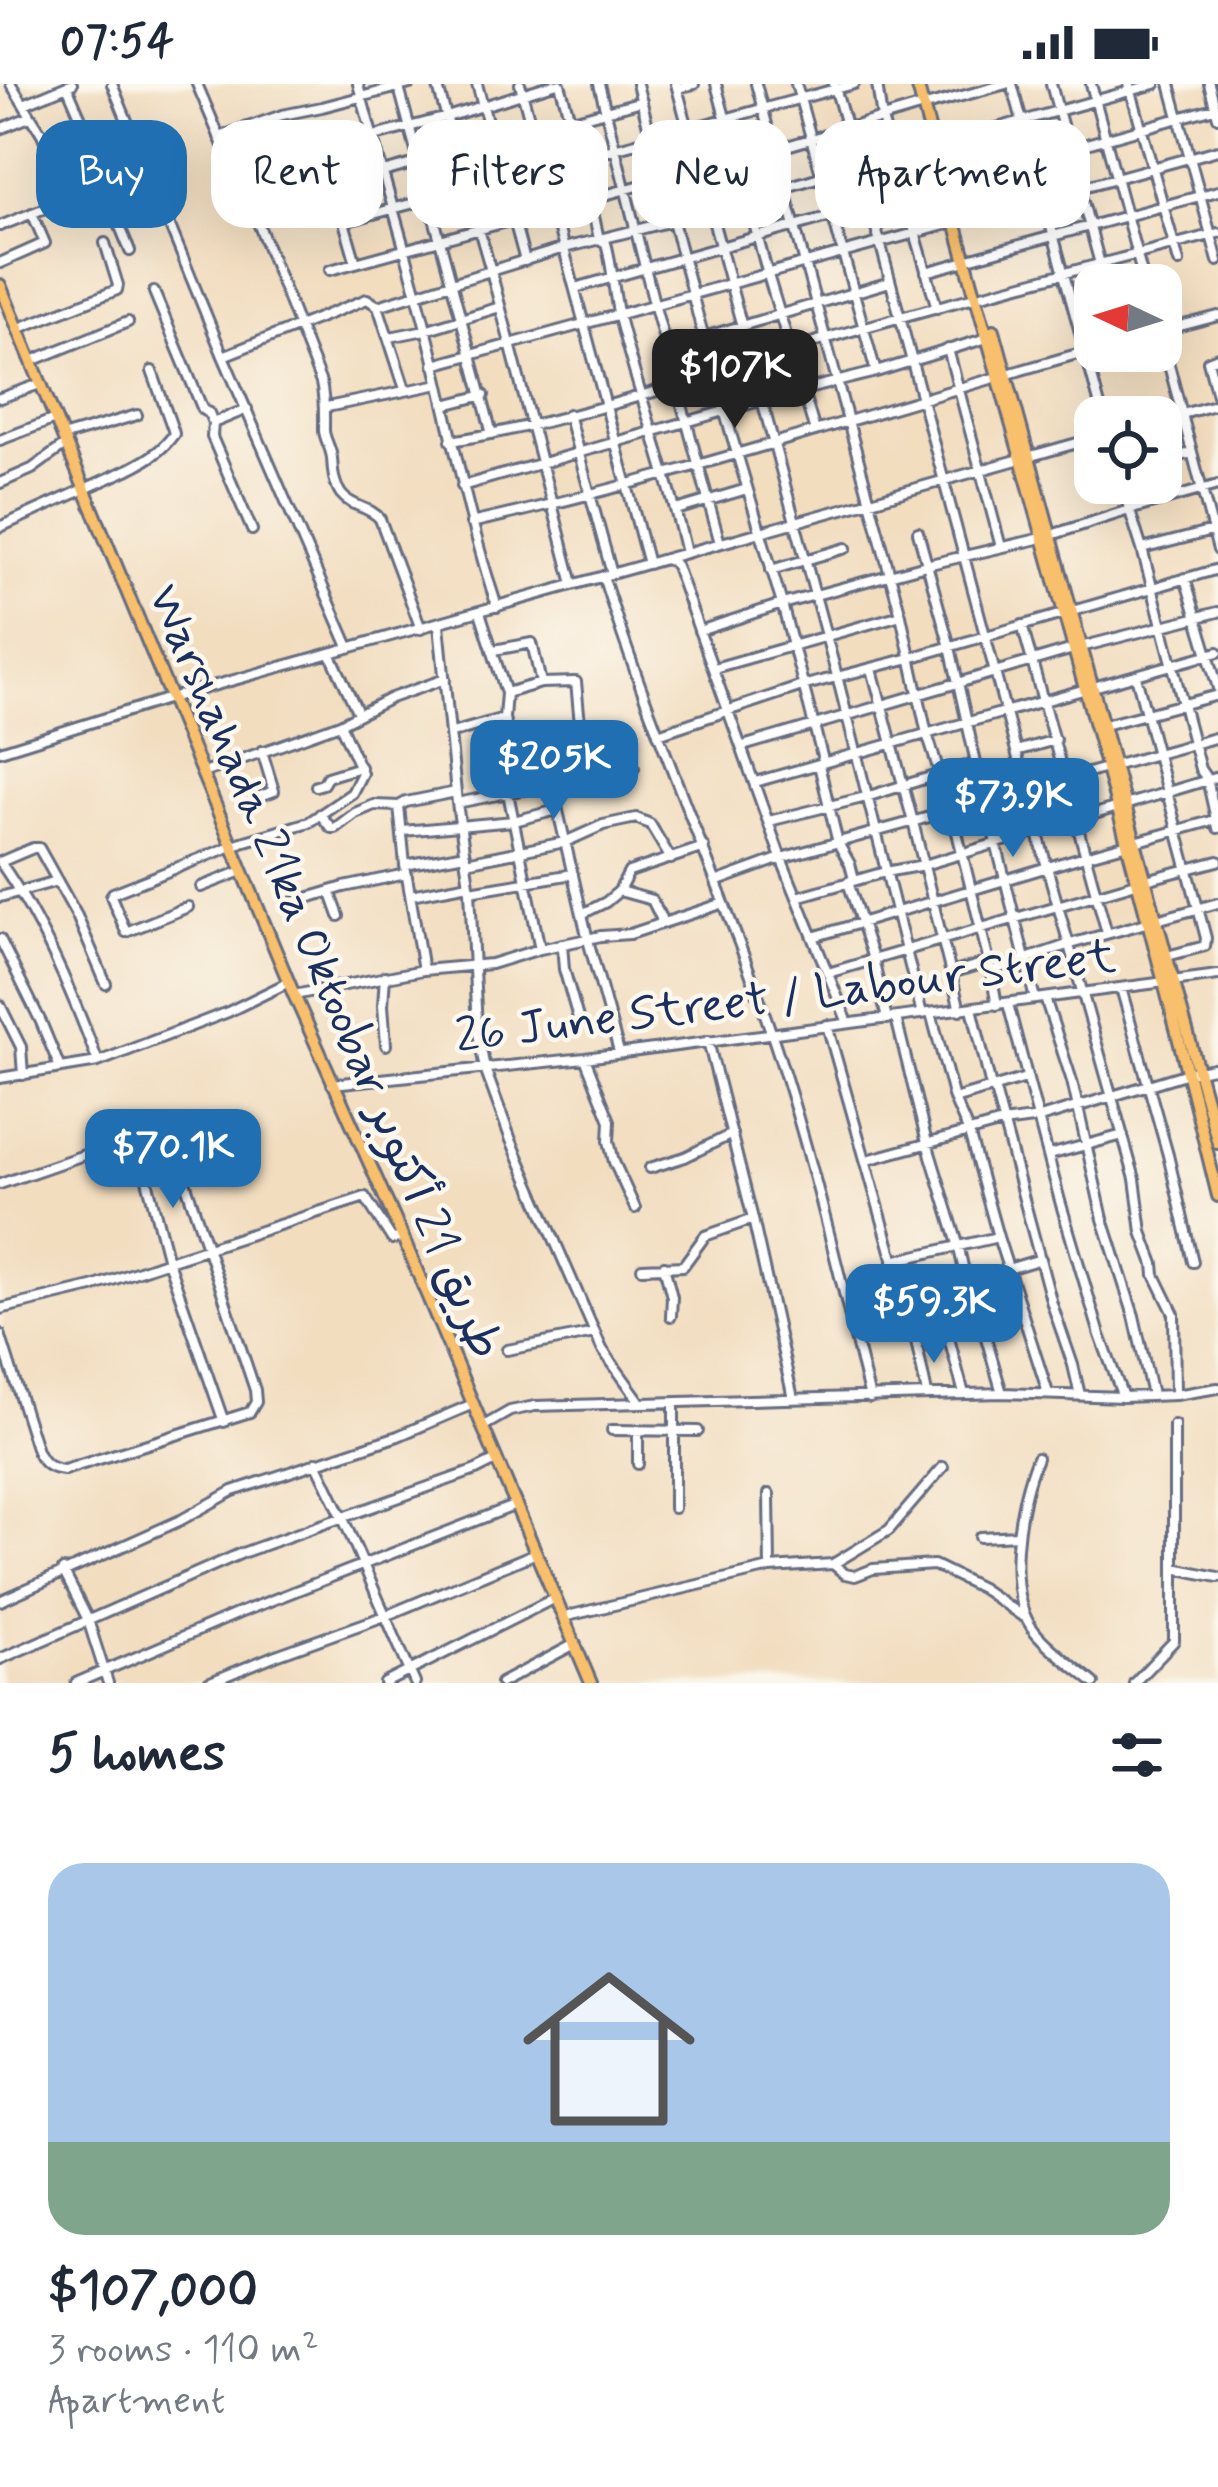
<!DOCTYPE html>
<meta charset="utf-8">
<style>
:root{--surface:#fff;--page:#f2f2f3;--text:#1f2937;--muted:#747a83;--line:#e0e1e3;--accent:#1f6fb2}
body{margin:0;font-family:Mynerve,"Playpen Sans Arabic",sans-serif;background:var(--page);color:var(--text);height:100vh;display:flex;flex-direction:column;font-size:45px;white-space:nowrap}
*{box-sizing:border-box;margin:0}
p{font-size:39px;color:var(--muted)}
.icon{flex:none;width:66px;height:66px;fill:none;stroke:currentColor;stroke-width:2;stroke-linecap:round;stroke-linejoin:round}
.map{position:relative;height:1599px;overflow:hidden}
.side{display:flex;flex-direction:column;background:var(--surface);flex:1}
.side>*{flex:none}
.hud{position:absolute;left:36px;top:36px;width:1146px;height:108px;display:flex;gap:24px}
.needle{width:78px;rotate:274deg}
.controls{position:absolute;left:1074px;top:180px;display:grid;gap:24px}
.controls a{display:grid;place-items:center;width:108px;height:108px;border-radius:24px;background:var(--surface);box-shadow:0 12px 48px #0002;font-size:60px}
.price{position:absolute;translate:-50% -102px;padding:0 27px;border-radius:24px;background:var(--accent);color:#fff;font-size:39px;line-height:78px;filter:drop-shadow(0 3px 6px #0008)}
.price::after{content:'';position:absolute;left:50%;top:72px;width:36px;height:27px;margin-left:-18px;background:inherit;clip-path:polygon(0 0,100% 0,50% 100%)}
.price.on{background:#222;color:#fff}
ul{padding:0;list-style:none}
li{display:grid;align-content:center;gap:24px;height:636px;padding:0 48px}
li+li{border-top:3px solid var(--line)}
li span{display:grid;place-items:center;height:372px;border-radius:36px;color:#555}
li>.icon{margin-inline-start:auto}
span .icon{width:216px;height:216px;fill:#fffc;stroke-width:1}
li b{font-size:51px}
h2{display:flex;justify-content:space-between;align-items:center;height:144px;padding:0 48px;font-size:51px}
.pill{padding:0 42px;border-radius:36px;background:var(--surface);box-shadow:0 12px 48px #0002;font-size:42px;line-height:108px}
.pill.on{background:var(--accent);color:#fff}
.status{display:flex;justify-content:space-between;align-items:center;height:84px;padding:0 60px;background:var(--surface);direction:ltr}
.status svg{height:33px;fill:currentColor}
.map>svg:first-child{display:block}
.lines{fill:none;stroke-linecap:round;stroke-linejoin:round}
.minor-casing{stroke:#666c80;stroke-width:14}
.major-casing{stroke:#666c80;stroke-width:16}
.minor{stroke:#fff;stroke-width:8}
.major{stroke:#f8bf6c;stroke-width:10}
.labels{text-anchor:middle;stroke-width:9;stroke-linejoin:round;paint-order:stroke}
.street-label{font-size:48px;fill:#1b2f5e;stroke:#fbf7ec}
</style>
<div class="status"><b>07:54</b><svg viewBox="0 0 49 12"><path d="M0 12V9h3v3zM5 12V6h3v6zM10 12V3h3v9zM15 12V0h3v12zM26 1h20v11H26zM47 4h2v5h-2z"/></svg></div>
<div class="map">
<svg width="1218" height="1599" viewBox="0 0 1218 1599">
<rect width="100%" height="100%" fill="#fbf7ec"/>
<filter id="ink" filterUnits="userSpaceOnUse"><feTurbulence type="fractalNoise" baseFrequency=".00833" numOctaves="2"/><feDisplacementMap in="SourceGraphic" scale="24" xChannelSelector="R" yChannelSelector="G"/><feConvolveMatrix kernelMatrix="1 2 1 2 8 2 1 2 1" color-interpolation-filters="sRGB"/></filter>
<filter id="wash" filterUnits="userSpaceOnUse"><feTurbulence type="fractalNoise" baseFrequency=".004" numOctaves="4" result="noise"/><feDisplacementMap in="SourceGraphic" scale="48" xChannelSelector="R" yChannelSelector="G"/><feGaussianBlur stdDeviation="2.7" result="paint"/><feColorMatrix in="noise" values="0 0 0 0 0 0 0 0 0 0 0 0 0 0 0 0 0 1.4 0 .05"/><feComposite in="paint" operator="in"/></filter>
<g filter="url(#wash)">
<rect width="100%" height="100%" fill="#f2ddbf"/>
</g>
<g filter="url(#ink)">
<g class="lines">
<g class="minor-casing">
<path id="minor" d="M11,0L42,50L69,115
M112,0L223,272L349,563
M197,0L230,78L238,88L321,299C325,317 324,329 324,347C325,356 331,364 332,374C333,388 333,398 341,410C352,424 370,422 380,435L421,545
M358,0C387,106 420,212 444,319C460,388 475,456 497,523
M398,0L492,350
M437,0L491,187L573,500
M477,0L525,177
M520,0L648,480
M560,0L581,74L599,155L606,159C613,184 613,207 619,233C639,312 668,389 686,469
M599,0L655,223L720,459
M637,0L713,289L782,520L823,676L819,681L838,759L850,780L854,795L848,798L873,875L887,935
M676,0L837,592L922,930
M716,0L768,191L815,347
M756,0L901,531L927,650L952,728L989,878L997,921
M796,0L876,288
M834,0L880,158L1047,783L1135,1095L1142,1148L1154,1180L1155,1191L1174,1230L1175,1311
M877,0L882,35L937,224
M1012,0L1103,333
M1051,0L1100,180
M1091,0L1145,201
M1129,0L1179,178
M1170,0L1218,177
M1209,0L1218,33
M67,2L86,46
M677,4L694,0
M24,20L72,0
M929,21L1006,0
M0,45L29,33
M219,53L282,31L322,23L410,0
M238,88L447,33L554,0
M325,104L642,17
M0,142L103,101L130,167
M972,174L1218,107
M0,179L45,159L32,129
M356,179L344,138L854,0
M330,186L645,100L702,87L923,22
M926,188L966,177
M575,204L1218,23
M154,208L203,326L209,329L213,339L212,353L252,446
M378,222L405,305
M17,245L117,206L118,201L105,159
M1161,247L1218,232
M1161,251L1218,466
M390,253L425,246L500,223
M704,253L890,198
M948,265L1001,463
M223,272L367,215L378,222L564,164L672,137L820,93L1155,0
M1218,273L1208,277L1218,315
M32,277L128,238
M434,281L1218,66
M0,314L40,300
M445,321L484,311
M327,323L439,300
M568,330L612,490
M1161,336L1218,320
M213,339L247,325
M62,353L137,331
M0,356L55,335
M451,357C577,337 699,293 821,256C952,217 1086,184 1218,149
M1161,376L1192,369
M0,399L32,385L65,361
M1121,399L1142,465L1200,685L1207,695L1218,744
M462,402L763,316L876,288L987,254
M676,426L747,405
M471,439C682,392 887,323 1095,265
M0,443L129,385C147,376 162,367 174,350L173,346L152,287
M918,448L950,563L976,679L1035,915
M1142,465L1216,446
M664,475L672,477L676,482L781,774L848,939
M771,486L846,464
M603,492C651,646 718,792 770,945C811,1065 839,1191 870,1314
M1185,494L1218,604
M480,528L506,609L504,634L513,675L525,706
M439,541L457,719L470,807L477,944L485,985L511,1056L602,1265L641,1319
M1022,541L1107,849
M699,547L782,520L926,481L1042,454L1129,426L1218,401
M494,566L532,559L541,599
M330,569L358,629
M714,584L901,531
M872,585L913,738L960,926
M1136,592L1206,854L1205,862L1167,872
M506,609L541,599L576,598L582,661
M1104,641L1218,611
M452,649L504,634
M658,650L802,602L910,574L1218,485
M743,662L1073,565L1218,528
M0,667L170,614L1095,354
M1016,667L1055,656
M203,689L340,640L391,614L445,595
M755,698L1218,568
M552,701L588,856L619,968
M316,702L323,700L327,693L360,683
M508,709L540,865
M255,714L274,707L262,667
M457,719L634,684
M399,722L405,781L423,886
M320,730L331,744H335L355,729L374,721L399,722L406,718L456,708
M769,737L866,713L976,679
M403,747L514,737L557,726
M0,778C42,837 73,911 98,978
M0,778L33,764H39L77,832L106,900
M466,778L565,758L603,741L636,734L650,740L671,775
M405,781L465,770
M1146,796L1218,777
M718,797L781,774L1218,653
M201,803L242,787
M330,807L339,832
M470,807L573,790
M619,807L629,788L704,763
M411,811L469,800
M0,813L57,797
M797,813L885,788L924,781L1218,693
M294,818L344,803L406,790
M188,823L126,848L111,812L113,809L242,758L309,738L352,709L362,689L340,640
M582,830L606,818L619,807L623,808L652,816L661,834V840
M813,853L1085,772L1218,735
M0,855L41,938L60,984
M562,860L564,885L578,934
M991,887L1070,860L1218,819
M828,889L1136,799
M951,889L989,878
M385,892L383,921L386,961
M1121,904L1168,1071L1193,1178
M294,911L423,886L491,880L540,865L601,852L630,850L724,819
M1045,914L1072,997L1103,1135L1134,1232L1152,1311
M1008,920L1060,1117L1100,1251L1123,1313
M0,921L21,963L23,991
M972,924L991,1003L995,1007L1052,1220L1073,1281L1080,1311
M931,929L954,1015L969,1049L998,1153L1048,1309
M896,934L927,1059L958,1160L966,1196L980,1233L1002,1309
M827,941L915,1252L927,1310
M708,957L753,1135L793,1314
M585,974L610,1037L609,1057L614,1078L635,1124
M0,994L98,978L228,928L289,898
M332,1000L585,974L1218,891
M954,1015L1026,994
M1049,1071L1123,1051
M867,1076L1002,1039L1040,1034L1188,989L1218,983
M650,1084L685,1073L732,1050
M0,1100L136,1053C150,1050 160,1048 172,1059L255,1306L256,1318L250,1328L64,1386C50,1385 43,1380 37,1367L0,1250
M893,1177L998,1153
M664,1182L672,1213L671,1232
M642,1184L683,1182L705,1152L753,1135
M1008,1185L1041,1175
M0,1225L92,1203L168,1177L136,1053
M946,1243L964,1310
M915,1252L980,1233
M507,1266L595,1249
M674,1319V1424
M224,1338L168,1177L365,1113L392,1155L403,1154
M482,1343L510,1327L535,1322L1002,1309L1123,1313L1175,1311L1218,1304
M612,1346L698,1347
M1037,1374C1019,1417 1002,1511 1036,1549C1052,1568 1075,1583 1094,1599
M316,1378L342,1432L415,1599
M638,1380V1346
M769,1410L770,1484
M980,1453L1018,1451
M833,1480L845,1490L855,1492L873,1485L934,1481L981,1504L1022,1532
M1174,1484L1218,1493
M63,1486L88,1536L108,1599
M0,1517L181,1436L233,1407L398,1352L473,1320
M563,1533L770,1484L833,1480L889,1446L943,1383
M0,1575L242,1469L476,1386L496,1376
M76,1599L239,1529L516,1421
M208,1599L276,1571L385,1532L536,1469
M385,1599L555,1514
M501,1599L575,1560
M1134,1599L1174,1557V1341"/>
</g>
<g class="major-casing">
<path id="major" d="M917,0C1018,370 1127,739 1218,1112
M0,201L294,911L403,1154L591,1599
M994,246L1218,1059"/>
</g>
<use href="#minor" class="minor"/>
<use href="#major" class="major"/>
</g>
</g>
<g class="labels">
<g class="street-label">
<text transform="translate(327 887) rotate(67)" y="17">Warshahada 21ka Oktoobar طريق 21 أكتوبر</text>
<text transform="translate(785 910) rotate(-7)" y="17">26 June Street / Labour Street</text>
</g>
</g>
</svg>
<div class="controls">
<a><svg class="needle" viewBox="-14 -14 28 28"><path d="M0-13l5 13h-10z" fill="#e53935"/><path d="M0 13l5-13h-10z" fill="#747a83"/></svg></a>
<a><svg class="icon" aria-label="locate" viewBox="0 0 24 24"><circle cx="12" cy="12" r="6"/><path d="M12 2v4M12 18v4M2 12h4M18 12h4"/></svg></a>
</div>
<b class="price on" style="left:735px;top:347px">$107K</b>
<b class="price" style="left:554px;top:738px">$205K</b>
<b class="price" style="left:1013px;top:776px">$73.9K</b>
<b class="price" style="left:173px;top:1127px">$70.1K</b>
<b class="price" style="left:934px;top:1282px">$59.3K</b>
<div class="hud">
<a class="pill on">Buy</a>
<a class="pill">Rent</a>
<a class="pill">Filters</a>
<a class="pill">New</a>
<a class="pill">Apartment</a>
</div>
</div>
<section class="side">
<h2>5 homes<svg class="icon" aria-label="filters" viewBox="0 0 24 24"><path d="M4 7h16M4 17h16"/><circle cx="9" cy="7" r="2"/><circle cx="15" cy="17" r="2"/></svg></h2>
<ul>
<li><span style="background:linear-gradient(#a9c7e8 75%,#7fa58c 0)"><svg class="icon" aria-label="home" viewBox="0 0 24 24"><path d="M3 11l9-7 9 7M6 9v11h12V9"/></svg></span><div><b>$107,000</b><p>3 rooms · 110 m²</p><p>Apartment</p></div></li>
</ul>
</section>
